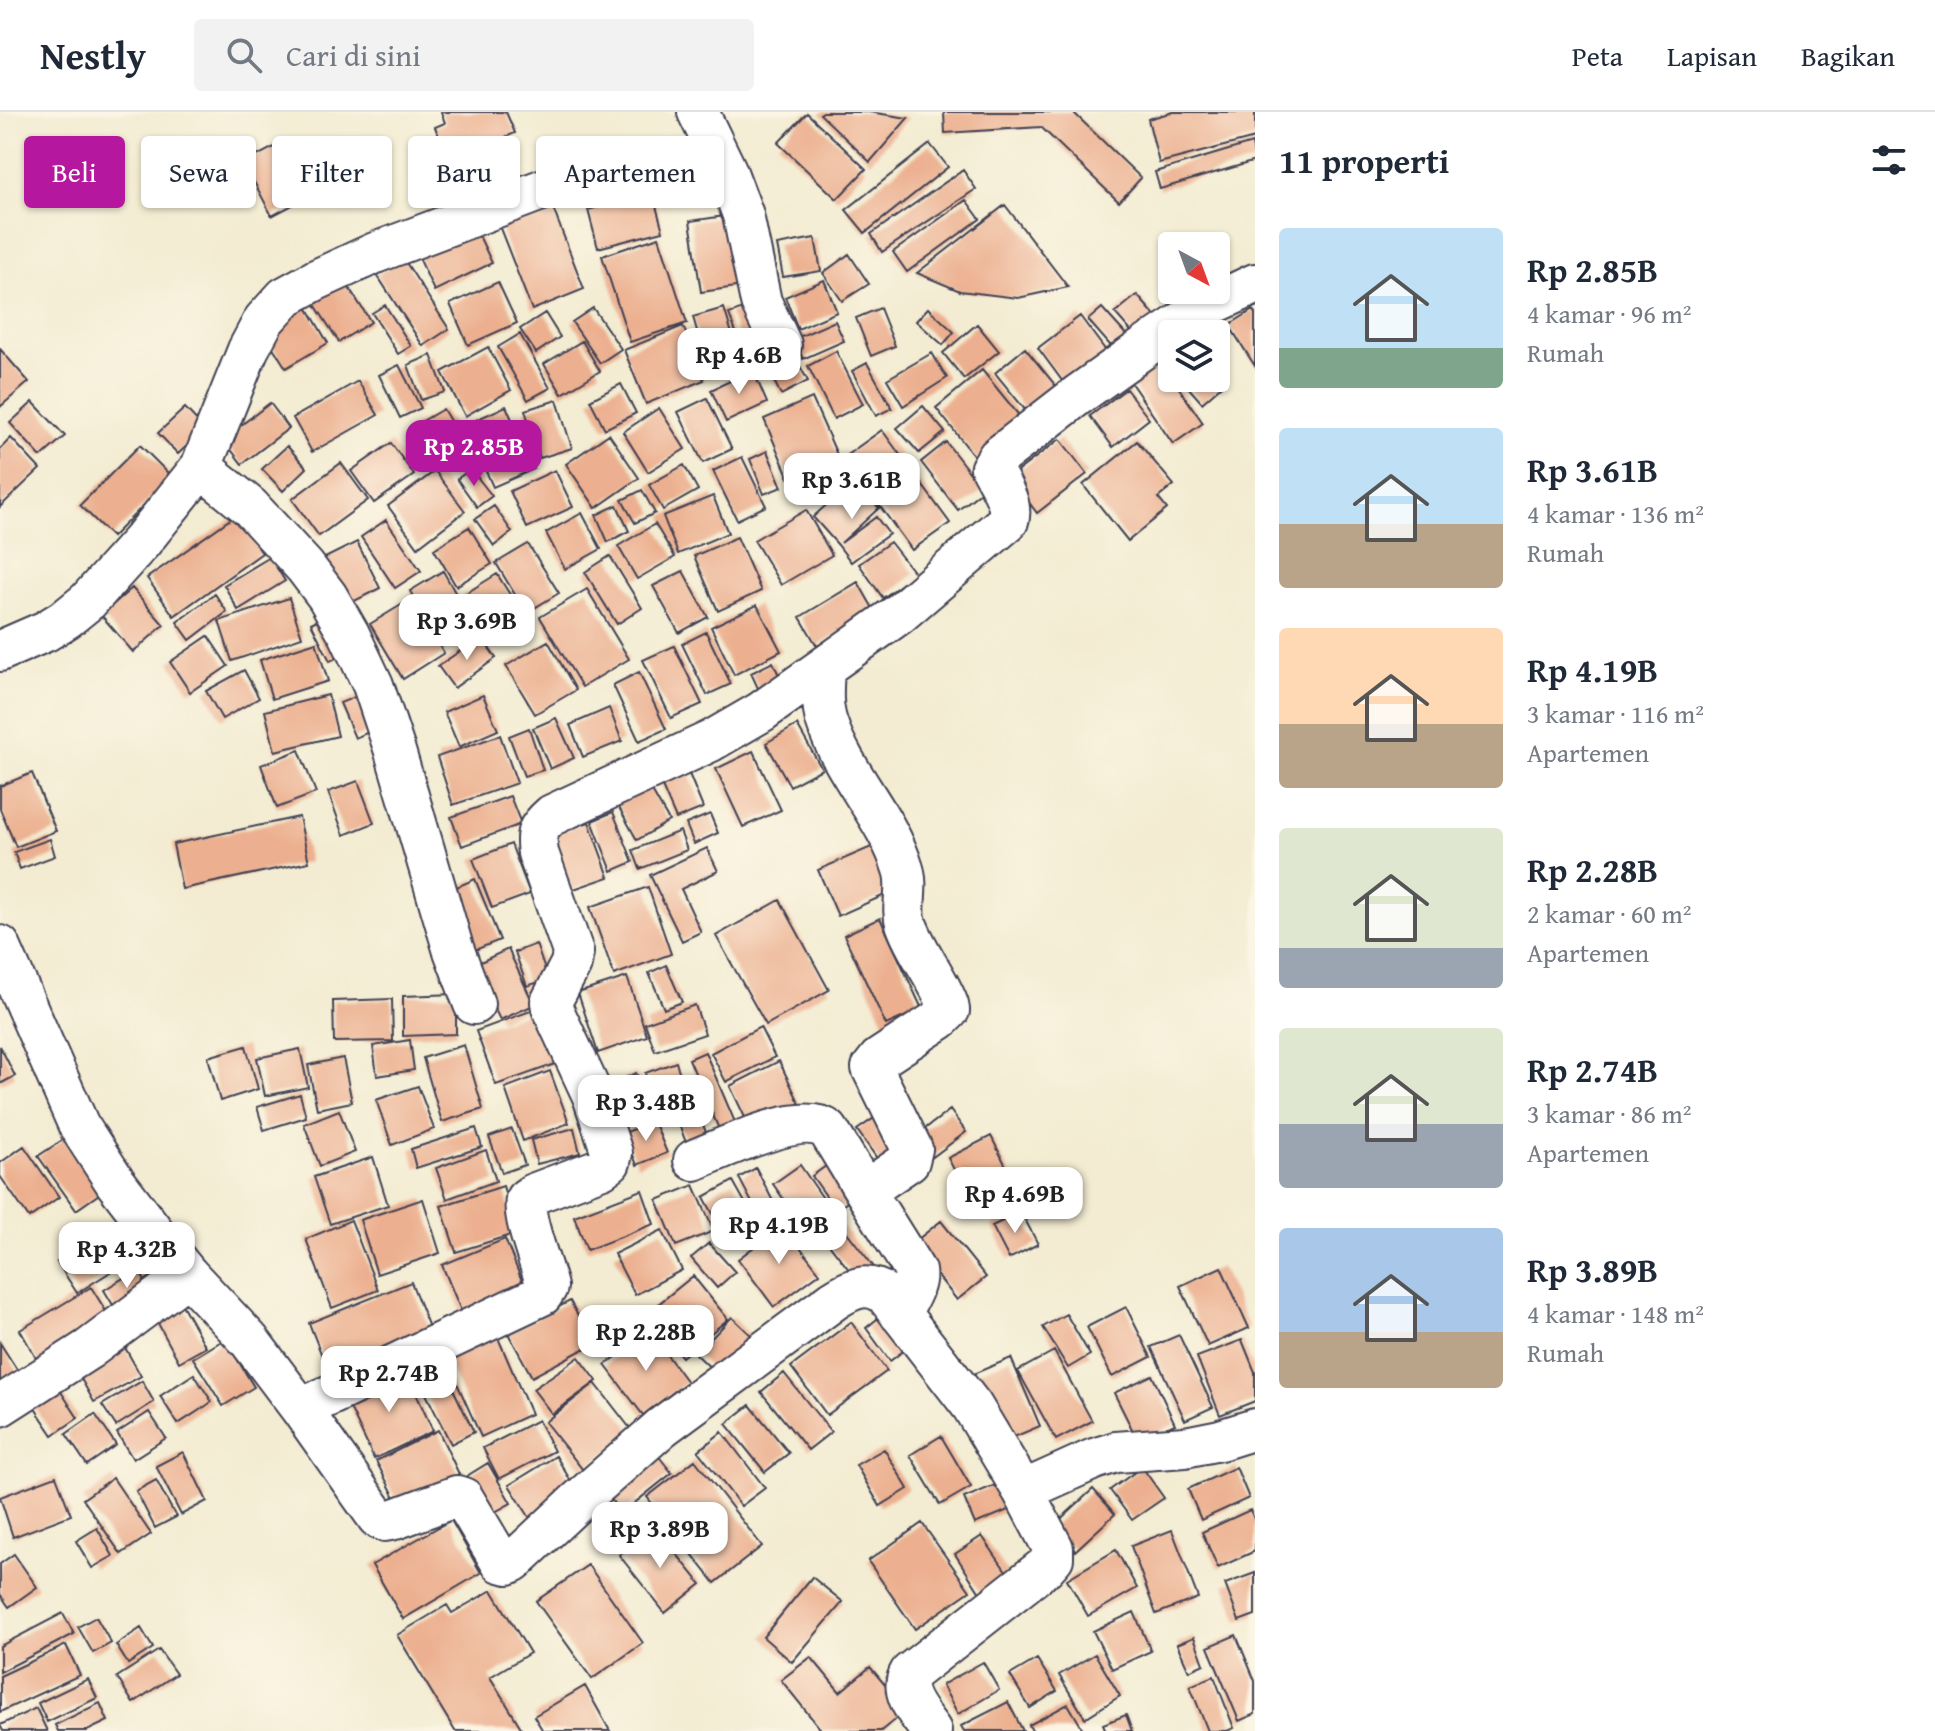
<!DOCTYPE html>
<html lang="id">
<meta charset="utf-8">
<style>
:root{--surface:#fff;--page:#f2f2f3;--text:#1f2937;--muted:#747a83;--line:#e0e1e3;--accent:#b5179e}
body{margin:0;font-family:"Gentium Book Plus",serif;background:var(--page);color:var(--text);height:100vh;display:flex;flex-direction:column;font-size:30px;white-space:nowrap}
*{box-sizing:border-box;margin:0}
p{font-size:26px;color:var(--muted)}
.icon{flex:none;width:44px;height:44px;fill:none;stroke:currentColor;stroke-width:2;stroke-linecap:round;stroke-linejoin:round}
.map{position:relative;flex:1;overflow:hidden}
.panel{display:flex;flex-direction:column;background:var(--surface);width:680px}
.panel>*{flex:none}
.banner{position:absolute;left:24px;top:24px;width:760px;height:72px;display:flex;gap:16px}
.needle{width:52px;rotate:139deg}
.fabs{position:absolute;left:1158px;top:120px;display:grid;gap:16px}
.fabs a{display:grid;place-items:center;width:72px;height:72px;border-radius:8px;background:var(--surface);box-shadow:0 2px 6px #0004;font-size:40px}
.price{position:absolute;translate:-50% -68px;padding:0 18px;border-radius:16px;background:#fff;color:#222;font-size:26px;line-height:52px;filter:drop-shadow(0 2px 4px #0008)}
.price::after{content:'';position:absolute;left:50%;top:48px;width:24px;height:18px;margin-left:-12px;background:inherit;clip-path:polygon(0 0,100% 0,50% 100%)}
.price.current{background:var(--accent);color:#fff}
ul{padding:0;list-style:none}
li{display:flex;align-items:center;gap:24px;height:200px;padding:0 24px}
li span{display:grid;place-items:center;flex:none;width:224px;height:160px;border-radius:8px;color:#555}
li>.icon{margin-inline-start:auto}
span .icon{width:96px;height:96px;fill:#fffc;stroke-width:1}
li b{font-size:34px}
h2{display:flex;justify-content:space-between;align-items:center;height:96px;padding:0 24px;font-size:34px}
.pill{padding:0 28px;border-radius:8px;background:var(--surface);box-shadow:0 2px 6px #0004;font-size:28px;line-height:72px}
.pill.current{background:var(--accent);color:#fff}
header{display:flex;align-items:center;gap:48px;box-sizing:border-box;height:112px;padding:0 40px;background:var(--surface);border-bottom:2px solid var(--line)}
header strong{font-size:38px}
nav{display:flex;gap:44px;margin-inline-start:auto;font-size:28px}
.search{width:560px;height:72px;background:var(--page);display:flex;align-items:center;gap:20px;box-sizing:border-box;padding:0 28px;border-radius:8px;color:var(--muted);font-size:30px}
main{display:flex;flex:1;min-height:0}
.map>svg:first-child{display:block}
.building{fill:#ecb090}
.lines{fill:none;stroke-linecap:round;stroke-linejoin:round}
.minor-casing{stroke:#414052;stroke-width:44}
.minor{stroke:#fff;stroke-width:40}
</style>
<header>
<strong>Nestly</strong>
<div class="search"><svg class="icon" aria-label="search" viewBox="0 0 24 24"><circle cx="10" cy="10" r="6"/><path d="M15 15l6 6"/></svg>Cari di sini</div>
<nav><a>Peta</a><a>Lapisan</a><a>Bagikan</a></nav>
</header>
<main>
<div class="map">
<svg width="1255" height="1619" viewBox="0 0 1255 1619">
<rect width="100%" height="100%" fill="#fcf5e5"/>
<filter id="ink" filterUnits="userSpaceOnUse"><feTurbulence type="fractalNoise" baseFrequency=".0125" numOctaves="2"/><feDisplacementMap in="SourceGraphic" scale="16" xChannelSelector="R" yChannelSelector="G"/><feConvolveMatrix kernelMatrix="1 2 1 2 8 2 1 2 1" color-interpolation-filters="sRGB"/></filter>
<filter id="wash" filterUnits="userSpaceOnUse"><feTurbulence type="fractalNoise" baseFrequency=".006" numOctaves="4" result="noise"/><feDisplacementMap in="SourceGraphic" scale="32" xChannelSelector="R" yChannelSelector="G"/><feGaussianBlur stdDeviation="1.8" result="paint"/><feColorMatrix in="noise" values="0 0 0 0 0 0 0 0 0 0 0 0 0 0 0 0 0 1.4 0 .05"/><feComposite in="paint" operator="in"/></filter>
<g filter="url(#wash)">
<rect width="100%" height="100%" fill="#f3ecd2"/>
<g id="blocks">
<path class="building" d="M441,0H506L515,21L501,27L515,60L462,81L435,15L445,11Z
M823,0H869L908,6L870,50L820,2Z
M944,0H1073L1141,66L1119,90L1041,15L945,21Z
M1173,0H1255V26L1159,51L1148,7Z
M807,1L866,57L837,87L778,31Z
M287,28L315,81L272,104L244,51Z
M1252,31L1255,49L1160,77L1155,60Z
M930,32L948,55L865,121L846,98Z
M963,58L976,77L882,140L871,122Z
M652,80L663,119L598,136L588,98Z
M966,88L980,107L907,160L893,140Z
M551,91L584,177L532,198L498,111Z
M1005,93L1068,175L1018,186L960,179L917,161Z
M732,103L743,174L701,180L690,109Z
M474,113L492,151L434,179L417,141Z
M659,125L687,211L630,230L602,144Z
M815,126L821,159L783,165L777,133Z
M849,142L869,172L842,189L823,161Z
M403,146L449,217L423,234L377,163Z
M344,168L371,210L339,230L312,188Z
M824,168L837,200L798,217L785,185Z
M498,170L517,211L468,233L450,192Z
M1137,183L1165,215L1143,233L1115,201Z
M757,192L769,226L742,236L729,202Z
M385,193L411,234L398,242L372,201Z
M307,195L328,231L286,256L264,221Z
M593,196L621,237L600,251L572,210Z
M724,196L737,238L705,247L693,205Z
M880,196L895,234L871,244L856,206Z
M928,196L954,220L943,233L916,209Z
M1102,196L1138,236L1124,249L1088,208Z
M1253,198L1255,202V254L1229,213Z
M545,201L560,225L536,241L520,217Z
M1080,204L1112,247L1069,278L1038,236Z
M835,209L844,229L803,247L794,227Z
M977,212L999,239L964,267L943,241Z
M683,214L704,268L646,292L624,238Z
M520,222L550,276L528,288L498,235Z
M582,229L600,259L562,282L544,252Z
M789,234L808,269L781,283L763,247Z
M488,235L511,278L465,304L442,260Z
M1025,236L1065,285L1035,310L995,261Z
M0,237L29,270L0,295Z
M836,239L863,292L834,307L808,254Z
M932,241L947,266L903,294L887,267Z
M431,243L445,280L421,288L408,253Z
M1159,247L1203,311L1173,332L1129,268Z
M867,251L892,296L876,304L852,259Z
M399,253L421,296L400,306L379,263Z
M1216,256L1227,269L1202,291L1180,266H1216Z
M753,258L767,291L726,310L711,278Z
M982,258L1026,312L979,350L936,296Z
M358,269L378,303L312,340L293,306Z
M621,272L636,301L605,317L590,288Z
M1126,277L1149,307L1113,335L1090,304Z
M707,286L732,337L703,351L678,300Z
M812,286L838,345L789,366L764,307Z
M557,288L572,336L540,346L525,298Z
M33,290L65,324L41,345L10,311Z
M270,291L289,316L242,352L223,327Z
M506,294L534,357L493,375L465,313Z
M923,294L945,320L919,341L897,316Z
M185,296L205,317L178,342L158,321Z
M659,296L685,337L648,360L623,320Z
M443,297L465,334L436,351L414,314Z
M882,318L950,411L912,438L844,345Z
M609,322L639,366L596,396L566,352Z
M11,326L40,357L0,395V337Z
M1060,327L1087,362L1037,401L1010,365Z
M1137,329L1174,373L1158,386L1167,397L1128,429L1083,373Z
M946,330L983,378L958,398L921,350Z
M391,331L414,363L374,391L351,359Z
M140,333L172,365L112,425L80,393Z
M287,334L307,356L283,379L262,357Z
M767,339L782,375L764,382L750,347Z
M742,345L766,394L737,408L713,359Z
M341,351L368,388L319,424L292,387Z
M684,353L698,378L663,398L649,373Z
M471,357L492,384L477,395L457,367Z
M555,358L573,395L527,416L510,379Z
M435,359L465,399L418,435L388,394Z
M854,368L879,396L841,431L876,405L889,422L851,450L838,433L813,405Z
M642,378L655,401L635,411L622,388Z
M713,384L728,421L678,442L663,404Z
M617,393L629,419L608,430L596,403Z
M494,394L512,420L494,434L475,407Z
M806,398L832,443L781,473L754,428Z
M582,401L601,437L565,457L546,421Z
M236,403L262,441L174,504L147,466Z
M386,408L421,459L395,476L361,425Z
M655,412L675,445L637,467L618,434Z
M469,415L492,452L456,474L434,437Z
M737,425L761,479L718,499L694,444Z
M357,430L380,476L339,497L315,451Z
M890,430L915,462L883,486L859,452Z
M528,432L559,481L526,501L496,451Z
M610,444L642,496L617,512L585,460Z
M270,445L285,469L238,498L224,473Z
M443,459L469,505L435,524L410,479Z
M683,459L708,505L679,521L653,474Z
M497,462L526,508L489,531L460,485Z
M858,470L875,500L817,534L800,505Z
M132,476L164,513L133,540L101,503Z
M587,477L629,547L582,575L540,505Z
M215,482L227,500L190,528L177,510Z
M289,486L302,525L232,549L219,509Z
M411,487L444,541L403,567L370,512Z
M757,493L781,539L734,563L711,515Z
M325,504L345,542L330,549L311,511Z
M706,520L731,572L707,583L682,532Z
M208,524L228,554L190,580L170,550Z
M481,525L496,546L454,576L438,554Z
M548,529L576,578L535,602L506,554Z
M316,530L328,569L272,587L260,548Z
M674,534L702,592L671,606L643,548Z
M773,550L783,572L761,583L751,561Z
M244,558L259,586L222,607L206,579Z
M639,560L666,617L639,629L613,573Z
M362,582L376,617L355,626L340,591Z
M328,583L338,624L275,639L265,599Z
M483,583L498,618L459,635L444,600Z
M609,596L622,629L583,645L570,613Z
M556,606L574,646L550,657L533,616Z
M797,613L822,657L790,674L766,631Z
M529,616L543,658L524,664L509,624Z
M500,623L517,671L453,693L437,645Z
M299,638L316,681L277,696L261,653Z
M753,639L781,698L743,715L716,657Z
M685,652L703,696L676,707L657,663Z
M32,661L56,719L16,735L0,697V674Z
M358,669L374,711L344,723L328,680Z
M649,674L669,709L637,728L617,692Z
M510,684L521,712L462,734L451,705Z
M613,700L633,750L612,759L592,709Z
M710,702L718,721L694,732L686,712Z
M299,705L309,750L182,777L173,732Z
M589,710L609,765L571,778L552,723Z
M680,719L687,738L640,757L633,738Z
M50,727L55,744L20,757L14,740Z
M511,732L530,782L492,796L473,747Z
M876,733L896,778L838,804L818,758Z
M707,736L718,759L681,777L701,820L682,829L650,763Z
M475,767L500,828L470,840L445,780Z
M648,775L671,842L614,863L590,795Z
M780,788L829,878L766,913L716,824Z
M880,806L922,897L886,913L844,823Z
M536,832L548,867L527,874L515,840Z
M508,837L534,893L500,908L474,853Z
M666,853L682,890L664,897L649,861Z
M627,865L647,924L598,941L578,881Z
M456,882V922L403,924V884Z
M392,887L393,929L334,930L333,889Z
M695,893L705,922L655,939L645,911Z
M544,894L564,949L496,973L476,919Z
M760,915L775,945L726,970L711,941Z
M410,928L414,958L377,964L373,934Z
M464,933L483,997L442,1010L423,946Z
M0,934L15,964L0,972Z
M246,934L258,977L220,989L208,945Z
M300,937L308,975L265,984L257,946Z
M705,940L737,1015L721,1022L689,947Z
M343,946L352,990L317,997L308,953Z
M779,949L800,992L750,1016L730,974Z
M676,950L684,975L653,986L645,961Z
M550,959L569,1011L523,1029L505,976Z
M636,961L653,998L619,1013L603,976Z
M418,974L434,1017L392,1033L376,988Z
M300,982L306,1005L264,1018L257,995Z
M692,984L710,1031L689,1038L671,992Z
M339,998L355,1040L320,1054L304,1012Z
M950,998L966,1020L930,1047L914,1025Z
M880,1002L907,1043L886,1059L857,1018Z
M654,1009L667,1041L637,1053L624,1021Z
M476,1016L482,1035L416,1056L411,1037Z
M574,1016L580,1041L537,1052L531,1028Z
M512,1017L525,1053L502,1061L489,1025Z
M991,1024L1021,1084L979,1106L948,1046Z
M64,1027L102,1080L76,1098L38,1044Z
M24,1034L59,1085L29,1106L0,1064V1051Z
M486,1038L496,1069L447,1087L436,1056Z
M373,1045L388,1093L330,1112L314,1065Z
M833,1049L857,1083L836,1098L812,1064Z
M800,1053L836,1105L810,1125L773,1072Z
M756,1056L777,1097L760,1106L739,1066Z
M733,1069L757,1112L727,1128L704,1085Z
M694,1073L714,1119L676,1134L657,1088Z
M503,1074L517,1121L456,1140L441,1094Z
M642,1078L654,1112L587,1138L574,1104Z
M423,1087L440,1141L377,1162L360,1108Z
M1021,1100L1038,1132L1009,1147L992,1114Z
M351,1108L378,1178L332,1196L306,1127Z
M941,1109L986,1165L957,1188L912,1132Z
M117,1112L141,1144L122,1158L99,1126Z
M783,1113L820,1161L774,1195L738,1147Z
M843,1115L877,1159L860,1172L826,1128Z
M662,1118L682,1158L635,1183L614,1142Z
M505,1127L524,1174L461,1199L442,1153Z
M92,1128L112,1159L77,1181L57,1150Z
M709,1131L735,1160L717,1176L691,1146Z
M1221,1155L1249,1216L1208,1234L1180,1174Z
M138,1157L150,1178L116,1198L104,1178Z
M693,1164L728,1207L682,1245L646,1202Z
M411,1170L430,1218L328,1259L309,1211Z
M91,1175L112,1209L40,1253L20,1218Z
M180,1189L206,1235L179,1250L154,1204Z
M570,1189L593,1232L532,1265L508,1221Z
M1126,1195L1151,1245L1112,1265L1087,1215Z
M1066,1202L1090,1243L1068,1256L1043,1215Z
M882,1203L907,1236L890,1249L866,1216Z
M732,1205L753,1225L718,1263L696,1242Z
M851,1210L887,1259L827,1303L791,1255Z
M495,1219L531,1302L481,1325L444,1242Z
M650,1220L687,1270L643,1303L605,1253Z
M1179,1223L1213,1295L1185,1308L1151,1235Z
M225,1227L254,1275L223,1294L193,1246Z
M1242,1228L1255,1260V1289L1220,1303L1197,1245Z
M0,1231L23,1267L0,1282Z
M123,1232L141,1264L94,1290L76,1258Z
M1054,1239L1092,1309L1056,1328L1018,1259Z
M579,1245L597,1269L552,1302L533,1277Z
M438,1246L474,1320L451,1332L414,1258Z
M1011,1246L1040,1314L1002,1330L973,1262Z
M405,1257L433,1319L374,1347L345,1285Z
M784,1261L831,1320L808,1338L761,1280Z
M194,1262L212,1290L178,1312L160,1284Z
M1152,1263L1175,1312L1138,1329L1114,1281Z
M54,1269L78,1306L53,1323L28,1286Z
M142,1269L154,1290L116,1314L102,1293Z
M595,1271L633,1320L583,1358L545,1310Z
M750,1293L789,1341L765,1360L726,1312Z
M149,1300L166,1326L133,1347L117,1321Z
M95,1302L116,1333L87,1353L66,1322Z
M538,1308L554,1339L499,1367L483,1336Z
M438,1318L459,1362L399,1393L376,1349Z
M722,1320L765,1376L741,1394L698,1339Z
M941,1324L971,1375L940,1393L910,1343Z
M653,1337L672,1361L622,1401L602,1377Z
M884,1337L908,1377L880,1394L856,1353Z
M183,1340L207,1389L181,1403L156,1354Z
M556,1344L576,1378L530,1406L509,1373Z
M695,1348L762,1434L715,1471L647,1385Z
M488,1351L511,1391L484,1406L462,1367Z
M1142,1355L1164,1386L1132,1408L1110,1378Z
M1236,1355L1249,1386L1201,1408L1188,1377Z
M56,1364L71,1403L13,1425L0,1385Z
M113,1366L151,1422L121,1442L83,1387Z
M156,1368L176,1405L155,1416L136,1379Z
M1007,1368L1018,1394L975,1412L964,1386Z
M1093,1377L1115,1402L1075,1439L1052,1415Z
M1250,1398L1255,1409V1439L1218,1456L1202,1420Z
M451,1408L481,1461L403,1507L372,1453Z
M922,1411L970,1479L915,1517L868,1449Z
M654,1414L701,1472L665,1501L619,1443Z
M97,1416L113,1444L92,1456L76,1429Z
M1172,1418L1198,1486L1156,1502L1131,1434Z
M982,1424L1008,1462L980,1481L955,1442Z
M1116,1438L1137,1476L1088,1504L1067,1467Z
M14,1442L37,1475L9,1495L0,1482V1452Z
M588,1453L643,1531L592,1567L536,1489Z
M1255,1461V1503L1239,1509L1225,1472Z
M812,1465L843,1490L792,1550L763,1525Z
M492,1478L530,1541L490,1565L523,1619H455L397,1523L447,1493L452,1501Z
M1134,1500L1151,1539L1112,1557L1093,1519Z
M63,1501L74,1522L0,1560V1534Z
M96,1505L111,1531L93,1541L78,1515Z
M141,1516L153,1536L128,1552L116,1533Z
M1236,1523L1255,1569V1602L1239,1609L1208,1535Z
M1194,1525L1204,1552L1189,1559L1177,1532Z
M66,1533L80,1563L0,1600V1564Z
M159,1538L176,1562L133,1591L117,1565Z
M1095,1542L1120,1584L1085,1606L1059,1563Z
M811,1545L840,1580L870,1555L906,1598L881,1619H822L781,1568Z
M1037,1547L1057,1579L1030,1596L1010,1563Z
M983,1550L999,1578L958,1602L942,1573Z
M1214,1564L1234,1616L1227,1619H1208L1190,1574Z
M88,1567L97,1586L47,1610L38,1591Z
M585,1574L610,1619H543L534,1604Z
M1008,1590L1023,1619H964L961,1614Z
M100,1591L108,1609L87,1619H58L55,1613Z
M1068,1592L1084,1619H1032L1029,1613Z
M36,1596L47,1619H3L0,1613Z
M1126,1603L1132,1619H1106L1103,1612Z"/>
</g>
</g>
<g filter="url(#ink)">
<use href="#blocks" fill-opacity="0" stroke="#414052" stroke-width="2"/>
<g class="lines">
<g class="minor-casing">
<path id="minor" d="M698,0L726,58L743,103L761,190L781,233
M201,355L250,395L305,455L327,484L349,522L373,573L394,636L453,836L474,892
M0,539L46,519L67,506L88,489L142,429L201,355L248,238L264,208L285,185L316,168L375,141L552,74
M0,834L79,1014L116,1071L162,1131L188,1163L249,1228L301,1297L542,1183L547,1175C542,1153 522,1107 526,1087L533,1082L602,1056L610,1050L612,1041L593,984L552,896L551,890L571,852L573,840L538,741C535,721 537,716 552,703L711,629L761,600L899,502L1008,409C1014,392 999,372 991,356L998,345L1078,283L1148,233L1204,196L1255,172
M694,1048C722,1037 802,998 828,1018L865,1079L909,1049L912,1037L872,956L879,947L940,907L949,898L948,893C937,864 916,840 906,811C901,796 909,774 903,757C887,704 844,663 827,611C821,593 823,574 824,556
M865,1079L915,1159C918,1173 906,1189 900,1202
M0,1294L89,1237L188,1163
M301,1297L378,1406L385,1409L395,1407L457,1384L463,1386L501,1450L508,1452L514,1449L576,1391L662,1315L834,1188C851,1177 867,1169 885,1182L972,1294L1023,1379
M931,1619C920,1603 898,1581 910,1561L1045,1455L1053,1446V1436L1023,1379L1094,1347L1116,1340L1185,1335L1220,1328L1255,1317"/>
</g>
<use href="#minor" class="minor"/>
</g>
</g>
</svg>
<div class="fabs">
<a><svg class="needle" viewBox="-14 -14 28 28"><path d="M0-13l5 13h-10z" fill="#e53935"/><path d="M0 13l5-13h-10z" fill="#747a83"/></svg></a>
<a><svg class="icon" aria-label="layers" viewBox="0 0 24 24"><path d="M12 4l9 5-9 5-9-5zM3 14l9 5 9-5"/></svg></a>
</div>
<b class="price" style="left:739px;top:284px">Rp 4.6B</b>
<b class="price current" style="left:474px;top:376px">Rp 2.85B</b>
<b class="price" style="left:852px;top:409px">Rp 3.61B</b>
<b class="price" style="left:467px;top:550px">Rp 3.69B</b>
<b class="price" style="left:646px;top:1031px">Rp 3.48B</b>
<b class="price" style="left:1015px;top:1123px">Rp 4.69B</b>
<b class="price" style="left:779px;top:1154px">Rp 4.19B</b>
<b class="price" style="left:127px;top:1178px">Rp 4.32B</b>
<b class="price" style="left:646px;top:1261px">Rp 2.28B</b>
<b class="price" style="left:389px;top:1302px">Rp 2.74B</b>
<b class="price" style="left:660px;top:1458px">Rp 3.89B</b>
<div class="banner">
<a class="pill current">Beli</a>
<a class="pill">Sewa</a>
<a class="pill">Filter</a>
<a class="pill">Baru</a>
<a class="pill">Apartemen</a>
</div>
</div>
<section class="panel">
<h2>11 properti<svg class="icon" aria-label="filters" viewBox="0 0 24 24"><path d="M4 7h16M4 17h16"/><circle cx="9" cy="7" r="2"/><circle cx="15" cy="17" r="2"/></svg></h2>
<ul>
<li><span style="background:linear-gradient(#bfe0f5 75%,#7fa58c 0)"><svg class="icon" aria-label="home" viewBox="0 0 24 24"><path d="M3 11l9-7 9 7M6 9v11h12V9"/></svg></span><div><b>Rp 2.85B</b><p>4 kamar · 96 m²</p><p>Rumah</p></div></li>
<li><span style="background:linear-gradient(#bfe0f5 60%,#b9a48a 0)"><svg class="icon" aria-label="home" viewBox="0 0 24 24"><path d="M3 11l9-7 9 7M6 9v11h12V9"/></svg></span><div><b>Rp 3.61B</b><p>4 kamar · 136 m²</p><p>Rumah</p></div></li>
<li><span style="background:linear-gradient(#ffd9b3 60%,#b9a48a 0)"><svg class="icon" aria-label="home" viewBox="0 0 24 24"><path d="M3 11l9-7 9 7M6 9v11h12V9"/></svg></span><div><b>Rp 4.19B</b><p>3 kamar · 116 m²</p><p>Apartemen</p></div></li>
<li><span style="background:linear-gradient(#dfe7d0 75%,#9aa5b1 0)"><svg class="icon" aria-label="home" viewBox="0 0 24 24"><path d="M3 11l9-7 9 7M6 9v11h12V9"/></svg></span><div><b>Rp 2.28B</b><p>2 kamar · 60 m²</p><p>Apartemen</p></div></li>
<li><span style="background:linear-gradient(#dfe7d0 60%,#9aa5b1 0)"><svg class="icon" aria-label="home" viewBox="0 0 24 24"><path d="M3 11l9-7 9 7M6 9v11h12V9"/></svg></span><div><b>Rp 2.74B</b><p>3 kamar · 86 m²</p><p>Apartemen</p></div></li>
<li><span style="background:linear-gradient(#a9c7e8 65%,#b9a48a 0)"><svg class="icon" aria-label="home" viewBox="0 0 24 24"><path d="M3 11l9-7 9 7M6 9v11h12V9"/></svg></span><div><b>Rp 3.89B</b><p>4 kamar · 148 m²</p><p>Rumah</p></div></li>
</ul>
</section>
</main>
